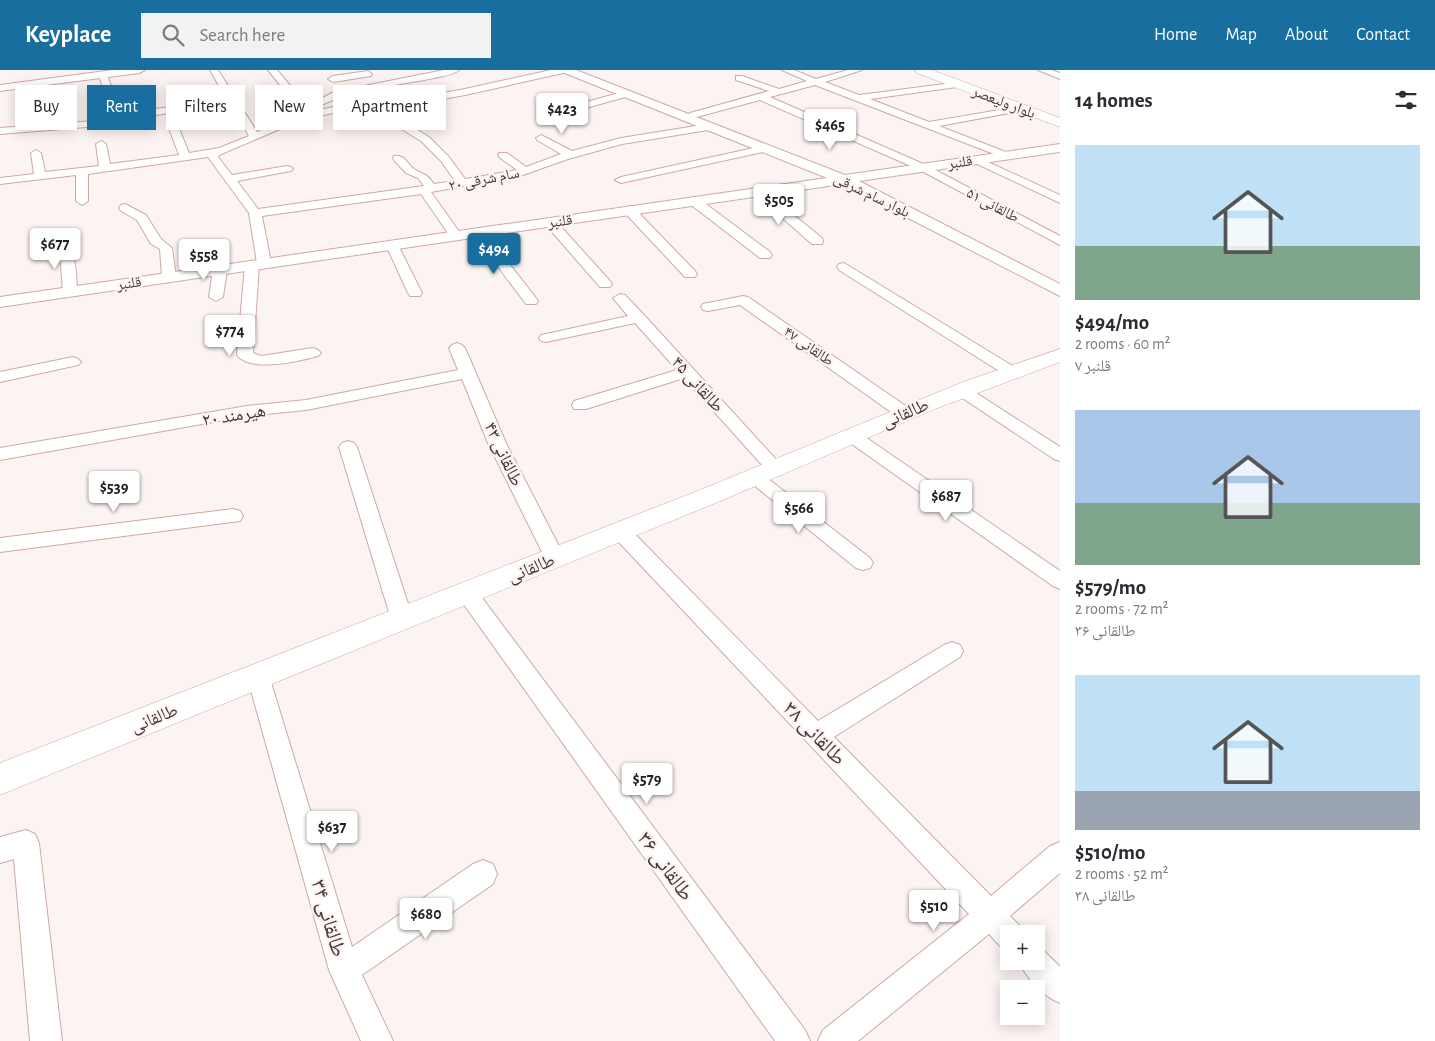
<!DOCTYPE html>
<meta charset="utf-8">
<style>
:root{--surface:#fff;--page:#f2f2f3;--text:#2b2b33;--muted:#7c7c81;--accent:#186e9e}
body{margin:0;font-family:"Alegreya Sans","Noto Naskh Arabic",sans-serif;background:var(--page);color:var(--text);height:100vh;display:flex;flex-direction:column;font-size:19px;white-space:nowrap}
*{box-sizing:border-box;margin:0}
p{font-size:16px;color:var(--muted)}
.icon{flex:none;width:28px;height:28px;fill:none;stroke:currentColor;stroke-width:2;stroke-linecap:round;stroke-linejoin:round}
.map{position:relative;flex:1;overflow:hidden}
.details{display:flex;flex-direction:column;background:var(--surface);width:375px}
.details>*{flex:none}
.hud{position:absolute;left:15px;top:15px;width:475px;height:45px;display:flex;gap:10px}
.controls{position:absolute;left:1000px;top:855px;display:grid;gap:10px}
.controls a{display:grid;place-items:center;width:45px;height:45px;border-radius:0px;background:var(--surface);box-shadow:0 2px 12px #0003;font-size:25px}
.price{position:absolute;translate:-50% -42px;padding:0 11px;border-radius:5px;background:#fff;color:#222;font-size:16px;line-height:32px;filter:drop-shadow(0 1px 2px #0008)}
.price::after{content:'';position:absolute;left:50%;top:30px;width:15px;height:11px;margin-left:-8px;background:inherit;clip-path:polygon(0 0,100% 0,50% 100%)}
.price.current{background:var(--accent);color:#fff}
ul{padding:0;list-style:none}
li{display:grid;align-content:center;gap:10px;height:265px;padding:0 15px}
li span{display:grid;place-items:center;height:155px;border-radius:0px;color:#555}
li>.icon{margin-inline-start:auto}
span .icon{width:90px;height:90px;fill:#fffc;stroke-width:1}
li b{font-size:21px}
h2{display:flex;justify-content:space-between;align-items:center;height:60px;padding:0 15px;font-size:21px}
.chip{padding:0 18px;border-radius:0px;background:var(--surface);box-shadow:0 2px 12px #0003;font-size:18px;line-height:45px}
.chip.current{background:var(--accent);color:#fff}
header{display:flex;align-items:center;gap:30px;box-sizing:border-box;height:70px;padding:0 25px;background:var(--accent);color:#fff}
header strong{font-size:24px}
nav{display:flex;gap:28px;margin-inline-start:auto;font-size:18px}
.search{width:350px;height:45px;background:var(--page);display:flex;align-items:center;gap:12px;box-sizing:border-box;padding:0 18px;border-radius:0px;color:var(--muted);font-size:19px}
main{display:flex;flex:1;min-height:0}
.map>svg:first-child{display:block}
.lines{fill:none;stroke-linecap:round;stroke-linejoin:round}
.minor-casing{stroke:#cea9a2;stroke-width:2}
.tertiary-casing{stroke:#cea9a2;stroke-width:2}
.secondary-casing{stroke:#cea9a2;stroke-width:1}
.minor{fill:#fff;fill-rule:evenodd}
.tertiary{fill:#fff;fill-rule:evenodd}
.secondary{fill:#fff;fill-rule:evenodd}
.labels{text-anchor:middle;stroke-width:5;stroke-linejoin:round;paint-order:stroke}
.far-street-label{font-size:15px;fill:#453633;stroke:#fcf4f2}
.street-label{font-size:18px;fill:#453633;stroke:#fcf4f2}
.near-street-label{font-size:21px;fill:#453633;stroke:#fcf4f2}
</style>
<header>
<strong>Keyplace</strong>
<div class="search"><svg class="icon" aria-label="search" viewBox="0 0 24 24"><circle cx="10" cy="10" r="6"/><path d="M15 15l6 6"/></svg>Search here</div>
<nav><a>Home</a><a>Map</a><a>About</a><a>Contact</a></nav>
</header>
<main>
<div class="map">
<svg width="1060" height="971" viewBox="0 0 1060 971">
<rect width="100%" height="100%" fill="#fcf4f2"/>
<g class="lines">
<g class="minor-casing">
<path id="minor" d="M210,0H218L257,62L299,44L301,41L268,0H277L307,36L334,22L444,0H459C453,5 442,6 434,8C403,15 323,22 306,48L219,85L218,87L232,105L287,96L291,97L293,99L291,101L237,111L258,139L424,116L418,108L406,103L394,90L393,88L394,86C405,84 407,94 414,99C425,106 425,102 434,114L455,111L441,91L421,71L398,57L383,38L376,34L314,47L309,44L314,41L378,28L388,33L465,19L551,0H567L563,3L465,25L393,38L406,53L429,67L449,87L465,109L517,100L499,87L498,85L499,83H507L526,97L561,84L537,70L536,68L541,65L572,81L621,68L708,54L713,57L708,60L622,74L568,89L520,106L431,122L462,166L456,170L452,169L421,124L262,146L271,193L264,197L257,193L249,143L208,87L88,104V131L82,135L76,131V105L0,114V108L34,104L31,83L36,80L41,83L45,102L99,96L96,74L101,71L106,74L110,94L179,85L168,56L173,53L178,56L189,83L219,78L249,66L230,33L156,45L151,42L156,39L226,28Z
M782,0H794L816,9L848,0H862L825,12L859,25L960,12L962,14L957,17L870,29L929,52L1023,36L1025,38L1020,41L939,56L1011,84L1012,86L1007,89L815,15L770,27L928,96L1060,166V175L920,100L760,30L693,48L688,45L690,43L769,21L736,10V6H742L779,19L807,11Z
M1038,0H1051L1060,3V9Z
M368,1L372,4L371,6L333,12L328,9L333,6Z
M103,2L107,5L119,38L117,40H111L109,38L99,5Z
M42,10L47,13L51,38L46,41L41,38L37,13Z
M626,21L631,24L629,26L550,48L545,45L547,43Z
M120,49L125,52L124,54L0,64V58Z
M763,76L768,79L767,81L621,113L615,110L621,107Z
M977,87L1060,125V133L973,92L972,90L973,88Z
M759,119L763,120L822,168L823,171L822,174H812L755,124L753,122L755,120Z
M694,127L698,128L770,182L772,185L770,188H760L690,134L688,131L690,128Z
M125,134L146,145L161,169L172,178L176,207L174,210L169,211L162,207L160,179L151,174L137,150L121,141L119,138L121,135Z
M629,136L633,137L695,201L697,204L695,207H685L625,143L623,140Z
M550,148L554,149L610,211L612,214L610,217H600L546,155L544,152Z
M478,158L482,159L536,228L538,231L536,234H526L472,162Z
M53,167C78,173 76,202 77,222L75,225H65L63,222L60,183L47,171Z
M392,171L398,175L422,223L420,226H410L408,223L386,175Z
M252,191L259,195L253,283L261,286L313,278L318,280L321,283L318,286C300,291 250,303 237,285L245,195Z
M844,193L1016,298L1018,301L1016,304H1004L839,200L837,197L839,194Z
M220,196L227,200L223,227L216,231L209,227L213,200Z
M620,224L625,225L644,245L782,396L785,400L782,404L776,406L770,404L684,308L586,339H574L572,335L574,331L677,300L635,253L546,272L541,271L539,268L541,265L546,264L628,246L613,228Z
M743,226L748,227L910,339L912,343L910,347H898L740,235L708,241L703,240L701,237L703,234Z
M457,273L462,275L465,278L506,373L565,488L562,493L555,495L548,493L545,488L488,373L462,309L306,340L247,346L0,390V378L247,336L306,330L458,300L449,278L452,275Z
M73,287L78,289L81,292L78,295L0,312V302Z
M961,315L967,317L1060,377V391L1054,389L955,323L953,320L955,317Z
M852,361L858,362L1060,501V519L1053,516L846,370L843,366L846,362Z
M348,371L354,373L357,377L413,549L410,555L402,557L394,555L391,549L339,377L342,373Z
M756,402L762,404L870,488L873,493L870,498L863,500L856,498L750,412L747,408L750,404Z
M233,439L240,441L243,446L240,451L0,482V468Z
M621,455L628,457L818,651L944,575L952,572L960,575L963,581L960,587L834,667L991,826L1050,776L1060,772V803L1010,846L1019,855L1023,864H1009V879L999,875L989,864L858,971H818L823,960L969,844L614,467L611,462L614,457Z
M467,515L474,517L805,960L810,971H775L460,529L457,523L460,517Z
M258,597L266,599L269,606L352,877L473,794L483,790L493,794L497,804L493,814L362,905L393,971H361L329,900L247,606L250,599Z
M26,760L35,764L39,773L62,971H30L14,789L0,793V767Z
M1036,877L1044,881L1060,897V933C1043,926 1026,908 1019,891H1036Z"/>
</g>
<g class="tertiary-casing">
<path id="tertiary" d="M113,0H145L139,3L0,21V15Z
M560,0H576L845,105L1060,74V82L859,111L1060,214V226L842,114L0,237V227L827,108L562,2Z"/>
</g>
<g class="secondary-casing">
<path id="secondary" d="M915,0H932L1060,48V57L917,3Z
M1060,279V292L935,339L718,432L0,725V693L700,420L963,312Z"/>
</g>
<use href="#minor" class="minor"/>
<use href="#tertiary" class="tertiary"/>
<use href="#secondary" class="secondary"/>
</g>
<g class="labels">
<g class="far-street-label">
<text transform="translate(1004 32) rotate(21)" y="5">بلوار ولیعصر</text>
<text transform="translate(960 92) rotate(-8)" y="5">قلنبر</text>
<text transform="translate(484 109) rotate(-11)" y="5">سام شرقی ۲۰</text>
<text transform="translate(872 125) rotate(26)" y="5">بلوار سام شرقی</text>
<text transform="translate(993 135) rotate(28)" y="5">طالقانی ۵۱</text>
<text transform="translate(560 151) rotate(-8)" y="5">قلنبر</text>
<text transform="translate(129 213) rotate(-8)" y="5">قلنبر</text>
<text transform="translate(809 276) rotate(35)" y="5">طالقانی ۴۷</text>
</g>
<g class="street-label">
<text transform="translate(698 314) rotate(48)" y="6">طالقانی ۴۵</text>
<text transform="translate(905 343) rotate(-23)" y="6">طالقانی</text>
<text transform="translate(234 345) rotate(-9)" y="6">هیرمند ۲۰</text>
<text transform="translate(504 384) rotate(65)" y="6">طالقانی ۴۳</text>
<text transform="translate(531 498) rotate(-22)" y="6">طالقانی</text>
<text transform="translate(154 648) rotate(-22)" y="6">طالقانی</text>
</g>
<g class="near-street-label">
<text transform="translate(815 663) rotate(46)" y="7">طالقانی ۳۸</text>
<text transform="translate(666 796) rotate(54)" y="7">طالقانی ۳۶</text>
<text transform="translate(329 848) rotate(74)" y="7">طالقانی ۳۴</text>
</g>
</g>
</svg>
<div class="controls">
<a>+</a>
<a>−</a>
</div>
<b class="price" style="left:562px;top:65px">$423</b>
<b class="price" style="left:830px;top:81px">$465</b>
<b class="price" style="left:779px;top:156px">$505</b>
<b class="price" style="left:55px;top:200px">$677</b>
<b class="price current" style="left:494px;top:205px">$494</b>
<b class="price" style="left:204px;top:211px">$558</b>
<b class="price" style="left:230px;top:287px">$774</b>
<b class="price" style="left:114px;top:443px">$539</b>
<b class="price" style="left:946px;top:452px">$687</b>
<b class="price" style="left:799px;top:464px">$566</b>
<b class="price" style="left:647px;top:735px">$579</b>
<b class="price" style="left:332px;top:783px">$637</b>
<b class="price" style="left:934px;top:862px">$510</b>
<b class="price" style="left:426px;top:870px">$680</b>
<div class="hud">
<a class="chip">Buy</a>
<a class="chip current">Rent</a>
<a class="chip">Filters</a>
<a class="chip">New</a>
<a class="chip">Apartment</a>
</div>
</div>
<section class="details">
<h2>14 homes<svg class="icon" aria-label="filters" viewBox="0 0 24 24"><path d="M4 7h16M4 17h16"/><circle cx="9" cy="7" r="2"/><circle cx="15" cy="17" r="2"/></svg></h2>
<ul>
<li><span style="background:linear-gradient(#bfe0f5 65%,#7fa58c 0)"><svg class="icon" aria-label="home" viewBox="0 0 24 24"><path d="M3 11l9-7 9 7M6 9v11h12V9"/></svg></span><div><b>$494/mo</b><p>2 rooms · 60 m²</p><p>قلنبر ۷</p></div></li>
<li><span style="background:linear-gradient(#a9c7e8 60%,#7fa58c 0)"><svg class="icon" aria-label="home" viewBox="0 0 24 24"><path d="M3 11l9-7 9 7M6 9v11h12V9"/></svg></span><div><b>$579/mo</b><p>2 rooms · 72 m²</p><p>طالقانی ۳۶</p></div></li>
<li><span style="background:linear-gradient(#bfe0f5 75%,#9aa5b1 0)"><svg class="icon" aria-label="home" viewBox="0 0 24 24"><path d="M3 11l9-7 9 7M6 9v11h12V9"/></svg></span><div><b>$510/mo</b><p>2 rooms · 52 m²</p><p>طالقانی ۳۸</p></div></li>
</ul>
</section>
</main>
